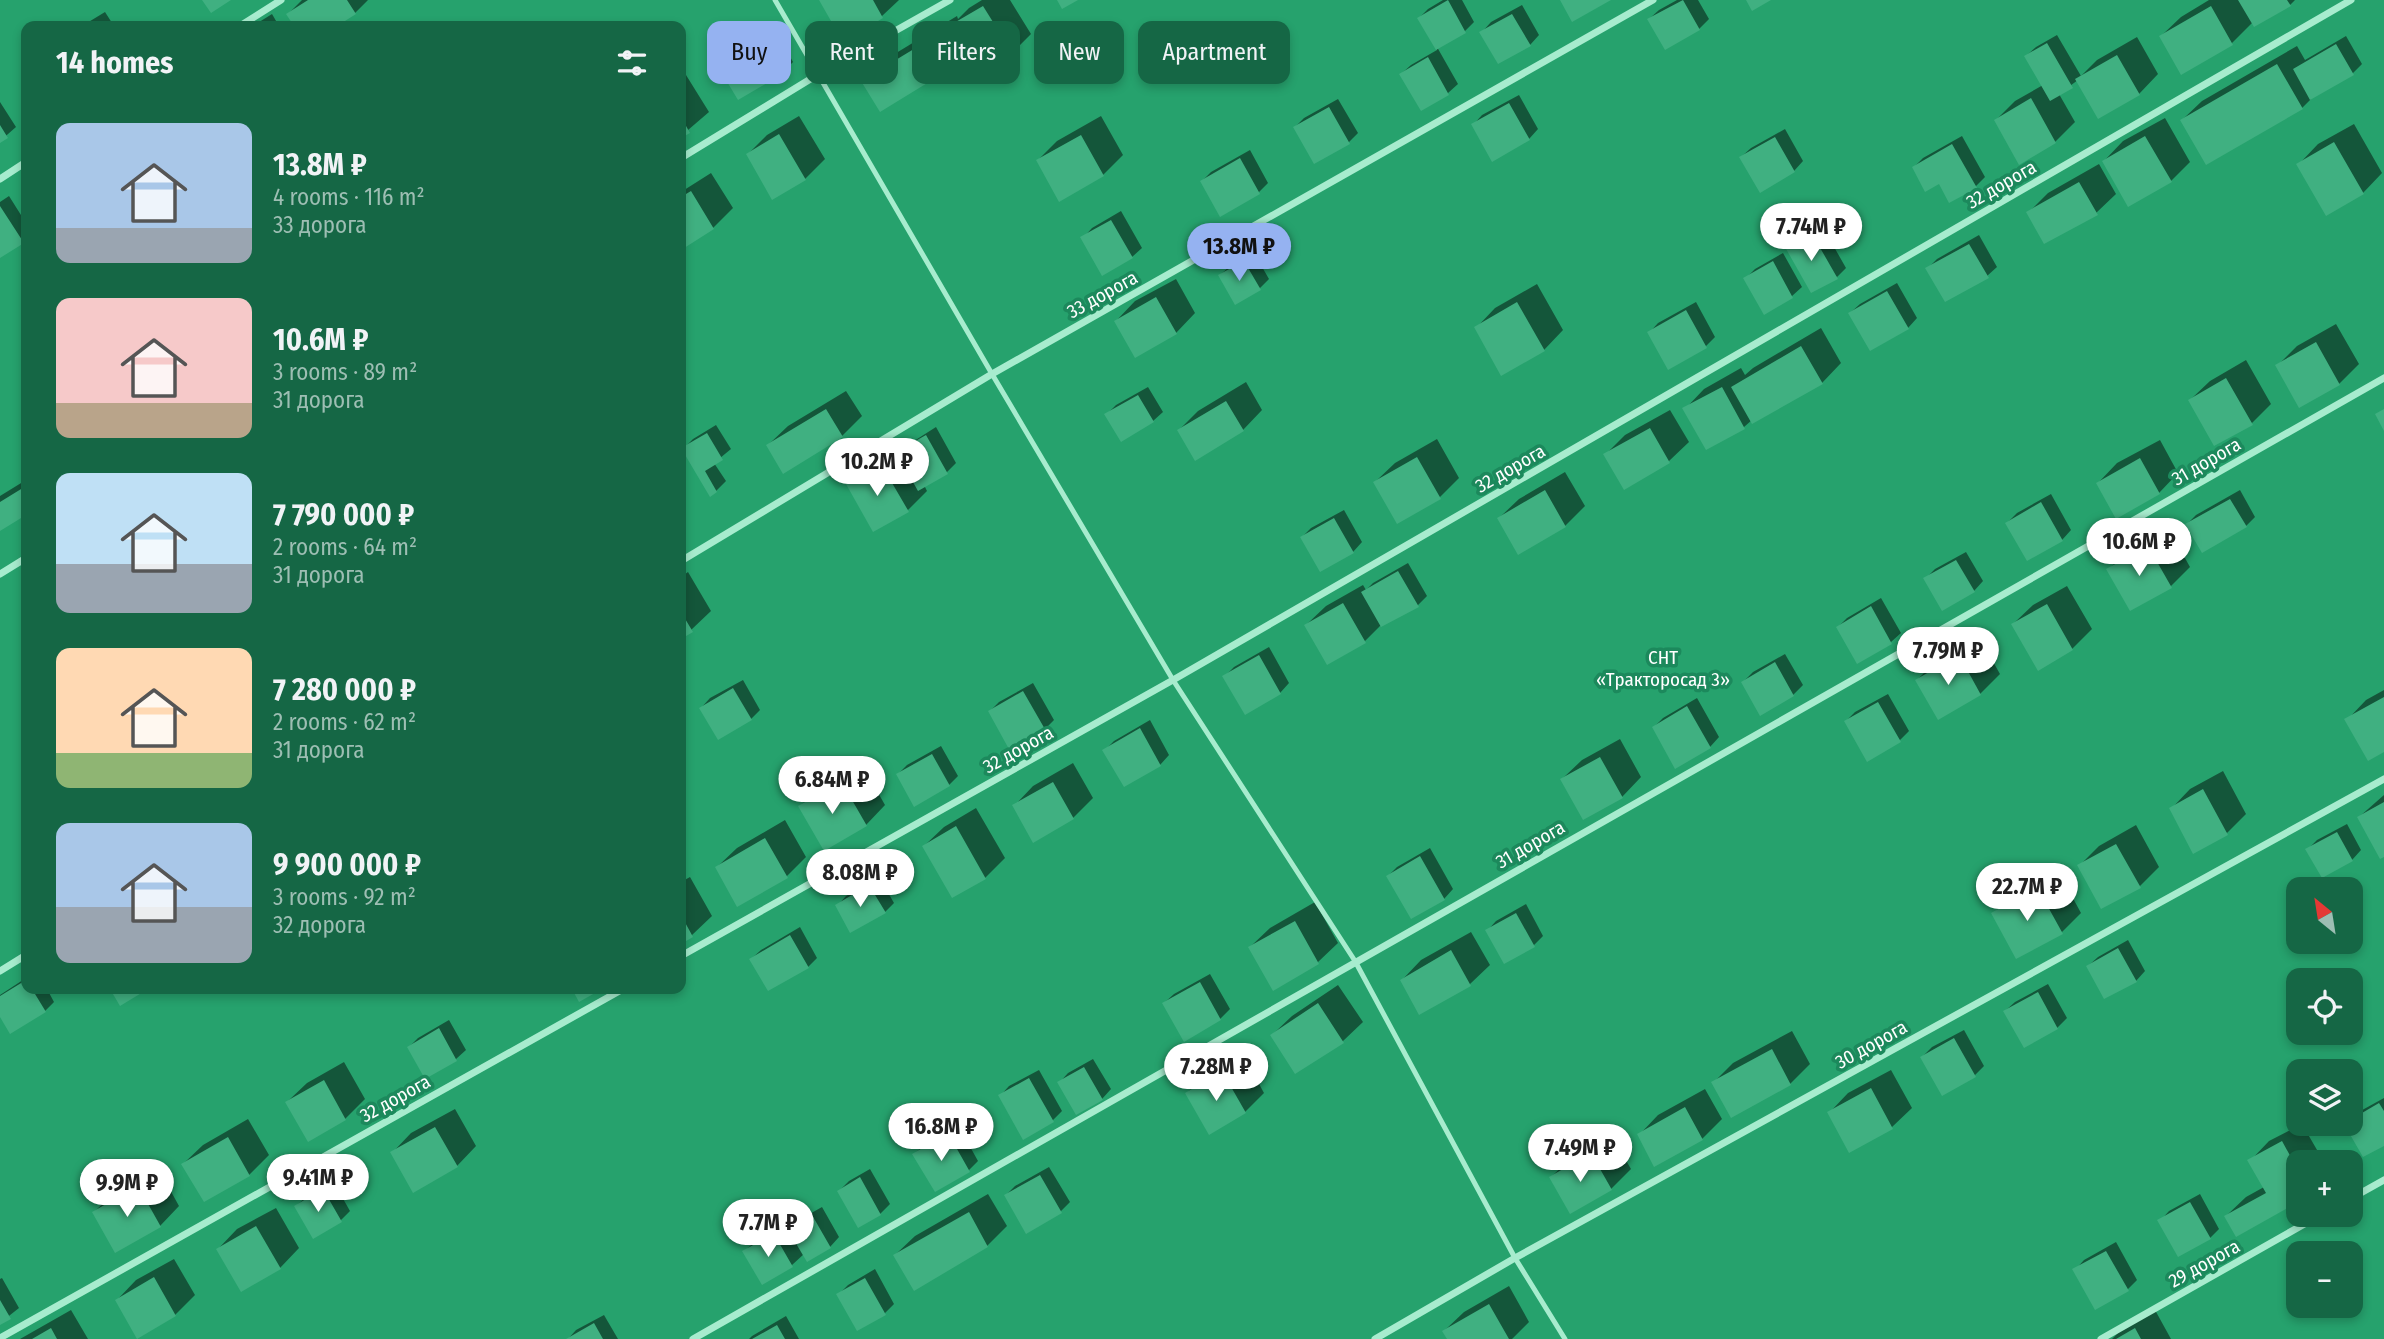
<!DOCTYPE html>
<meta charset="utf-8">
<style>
:root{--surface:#156745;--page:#1e6d4c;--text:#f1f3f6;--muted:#9dbeb3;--accent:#95b2f1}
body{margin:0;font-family:"Fira Sans Condensed",sans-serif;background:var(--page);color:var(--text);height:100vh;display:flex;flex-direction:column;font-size:26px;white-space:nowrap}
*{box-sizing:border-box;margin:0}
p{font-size:23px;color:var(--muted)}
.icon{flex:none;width:38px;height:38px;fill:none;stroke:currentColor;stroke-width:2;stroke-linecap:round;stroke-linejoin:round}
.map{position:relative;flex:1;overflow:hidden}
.panel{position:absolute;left:21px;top:21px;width:665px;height:973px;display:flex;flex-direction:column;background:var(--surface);border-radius:14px;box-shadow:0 4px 10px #0003}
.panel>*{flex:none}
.banner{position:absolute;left:707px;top:21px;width:665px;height:63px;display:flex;gap:14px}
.needle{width:46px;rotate:330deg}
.fabs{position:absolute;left:2286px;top:877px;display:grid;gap:14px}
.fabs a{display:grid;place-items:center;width:77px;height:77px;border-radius:14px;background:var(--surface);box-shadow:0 4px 10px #0003;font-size:35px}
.price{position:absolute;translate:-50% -60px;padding:0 16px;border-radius:24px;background:#fff;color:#222;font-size:23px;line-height:46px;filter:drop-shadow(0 2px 4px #0008)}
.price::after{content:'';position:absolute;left:50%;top:42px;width:21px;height:16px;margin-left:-10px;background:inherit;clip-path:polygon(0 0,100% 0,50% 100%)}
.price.selected{background:var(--accent);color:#111}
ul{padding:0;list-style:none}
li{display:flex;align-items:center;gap:21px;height:175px;padding:0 35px}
li span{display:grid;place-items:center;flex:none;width:196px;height:140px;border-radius:14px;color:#555}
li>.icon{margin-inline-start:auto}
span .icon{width:84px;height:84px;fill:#fffc;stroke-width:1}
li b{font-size:30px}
h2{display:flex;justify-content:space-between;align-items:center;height:84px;padding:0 35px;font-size:30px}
.tag{padding:0 24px;border-radius:14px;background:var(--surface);box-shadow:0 4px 10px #0003;font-size:24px;line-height:63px}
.tag.selected{background:var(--accent);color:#111}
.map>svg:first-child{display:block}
.green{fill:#26a26d;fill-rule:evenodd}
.shadow{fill:#0007}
.building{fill:#40b081}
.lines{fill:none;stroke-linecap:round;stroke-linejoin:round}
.lane{stroke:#a7ecce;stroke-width:5}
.street{stroke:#a7ecce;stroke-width:7}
.labels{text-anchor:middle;stroke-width:7;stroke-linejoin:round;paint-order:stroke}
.street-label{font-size:19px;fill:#fff;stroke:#1c895c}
.park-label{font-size:19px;fill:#fff;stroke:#1c895c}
</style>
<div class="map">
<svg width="2384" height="1339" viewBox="0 0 2384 1339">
<rect width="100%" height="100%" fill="#1c895c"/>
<path class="green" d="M0,0H2384V1339H0ZM26,26H681V989H26ZM2298,889H2350V942H2298ZM2298,980H2350V1032H2298ZM2298,1071H2350V1124H2298ZM2298,1162H2350V1214H2298ZM2298,1253H2350V1306H2298Z"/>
<path class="shadow" d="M302,0H368L355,13L334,26H296L288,14Z
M821,0H899L882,16L844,39Z
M982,0H1010L1031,34L1012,53H965L954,64L880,109L863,81L883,61L957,16L958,19L969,8Z
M1443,0H1462L1474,22L1465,31L1437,47L1458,84L1448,93L1421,109L1401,74L1411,65L1437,50L1419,18L1428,9Z
M1677,0H1698L1709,19L1699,29L1665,48L1649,19L1659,10Z
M2209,0H2295L2290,5L2253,22L2232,43L2161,36L2181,17Z
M1522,5L1539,35L1530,45L1482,32L1491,22Z
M105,12L114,26H82Z
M272,14L279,26H253Z
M777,34L793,62L783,72L739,98L722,70L732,60Z
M2057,35L2081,76L2097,60L2137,37L2158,74L2139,94L2078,80L2059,94L2075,122L2055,142L1996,120L2015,101L2043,85L2026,56L2036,47Z
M2346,36L2362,64L2353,73L2314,96L2302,108L2207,163L2182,120L2202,101L2297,46L2305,60Z
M686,75L709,112L681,136V78Z
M1519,95L1538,129L1529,139L1473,125L1482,115Z
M1338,99L1358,133L1348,143L1295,127L1304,118Z
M0,102L16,127L0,141Z
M799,116L825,159L805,179L748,154L767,135Z
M1101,116L1123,155L1103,175L1060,200L1038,160L1057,141Z
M2165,118L2190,162L2171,181L2104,161L2123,141Z
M2354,124L2382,173L2363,193L2299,164L2318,144Z
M1785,129L1803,161L1794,171L1741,157L1751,148Z
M1962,136L1985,177L1976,186L1914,167L1923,158Z
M1250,150L1268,183L1259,192L1202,181L1211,172Z
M2099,164L2116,194L2096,213H2028L2048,193Z
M711,173L733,208L713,228L681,248V192Z
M9,196L26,223V238L0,256V202Z
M1121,211L1142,248L1132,257L1083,238L1092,228Z
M1821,224L1846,268L1837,277L1787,247L1796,238Z
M1979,235L1997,267L1987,276L1928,268L1937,259Z
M1254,253L1269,279L1260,288L1220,275L1230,266Z
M1783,253L1802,287L1792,296L1764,312L1745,279L1755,269Z
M1176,279L1195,313L1176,333L1116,321L1135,301Z
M1897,283L1917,318L1908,328L1850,313L1860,304Z
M1537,284L1563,330L1544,350L1476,328L1495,308Z
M1696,302L1715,337L1706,346L1649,333L1658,323Z
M2336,324L2359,364L2339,384L2278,365L2297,346Z
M1821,328L1841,363L1822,383L1752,420L1744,427L1707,448L1685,409L1704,389L1741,368L1745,375L1753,368Z
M2246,360L2271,404L2252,423L2190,400L2210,381Z
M1246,382L1262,410L1243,430H1179L1198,411Z
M1148,387L1163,412L1153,421L1106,415L1116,405Z
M846,391L862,416L842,436L768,445L788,426Z
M1670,410L1689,442L1669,461L1625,487L1606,454L1625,435Z
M716,425L731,449L714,463L726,481L716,491L683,449L693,439Z
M936,427L956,463L947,472L924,485L927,491L908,510L848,484L868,465L901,445L903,448Z
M1437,439L1459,478L1440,497L1375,482L1395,463Z
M2160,440L2178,473L2159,493L2098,483L2117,463Z
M1565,472L1585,506L1565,526L1519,552L1499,518L1519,499Z
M26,480V513L0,529V496Z
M2240,490L2255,517L2246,526L2187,524L2196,515Z
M2051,494L2071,530L2062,540L2007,523L2017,513Z
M1344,510L1362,542L1353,552L1302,537L1311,528Z
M2168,528L2190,567L2171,586L2108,570L2128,550Z
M1966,552L1983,581L1974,591L1926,578L1935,569Z
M1408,563L1427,596L1418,605L1380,626L1365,641L1306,625L1326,606L1363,585L1366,590L1373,583Z
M688,572L711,611L691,630L681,637V577Z
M2067,586L2092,629L2072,649L2013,624L2033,605Z
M1881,598L1901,633L1891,642L1857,662L1838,627L1847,618Z
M1979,637L2000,674L1980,694L1917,680L1936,661Z
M1269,647L1289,683L1280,693L1224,677L1234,667Z
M1785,654L1803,685L1793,695L1743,682L1753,672Z
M743,680L760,710L751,719L701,708L710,698Z
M1033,683L1054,720L1045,729L990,711L999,702Z
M2384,690V750L2347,720L2366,700Z
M1888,694L1909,731L1900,740L1846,721L1855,712Z
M1697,698L1719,737L1710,747L1654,727L1663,718Z
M1150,720L1169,755L1160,765L1105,750L1114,741Z
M1620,739L1641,777L1622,797L1562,779L1582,760Z
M941,746L958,776L949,785L898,774L907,765Z
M861,763L885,805L866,825L800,806L820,787Z
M1073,763L1093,798L1073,818L1034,841L1014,806L1033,786Z
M2223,771L2246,814L2227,833L2171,809L2190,789Z
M2384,795V855L2359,817Z
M976,808L1005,858L985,878L924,846L944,827Z
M785,820L806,857L786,877L717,867L737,848Z
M2347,824L2361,850L2352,860L2308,849L2317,840Z
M2136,825L2159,867L2140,886L2079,866L2099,846Z
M1430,848L1453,889L1444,899L1388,876L1397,867Z
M2057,869L2081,913L2062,932L1993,914L2013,894Z
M690,877L712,916L692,935L681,942V882Z
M879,877L894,903L885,912L837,906L846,896Z
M1315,902L1338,943L1318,962L1273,988L1250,947L1270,928Z
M1526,904L1543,936L1534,945L1487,931L1496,921Z
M800,927L817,958L808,967L751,959L761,950Z
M1471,932L1490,965L1470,984L1402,980L1421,960Z
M2128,940L2145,971L2136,981L2088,966L2098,957Z
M1210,974L1230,1009L1220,1019L1185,1039L1164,1003L1174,994Z
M26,978V989H47L54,1002L45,1011L0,1014V995Z
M2048,984L2067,1018L2057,1028L2005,1011L2015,1002Z
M1338,985L1363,1022L1343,1041L1296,1072L1272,1035L1292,1016Z
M449,1020L466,1050L456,1059L425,1076L409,1047L418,1038Z
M1964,1030L1984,1066L1975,1075L1922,1057L1932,1047Z
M1792,1031L1810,1064L1790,1084L1732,1116L1714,1082L1733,1063Z
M1242,1053L1264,1093L1245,1112L1187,1093L1206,1074Z
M1093,1059L1111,1089L1102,1099L1059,1083L1068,1073Z
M344,1062L365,1099L345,1119L287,1102L307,1083Z
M1039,1070L1062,1111L1053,1120L1024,1137L1000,1096L1009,1086Z
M1891,1070L1912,1108L1892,1127L1850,1150L1829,1113L1848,1093Z
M1705,1089L1722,1119L1702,1139L1639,1135L1658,1115Z
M2384,1098V1144L2364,1155L2346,1124H2350V1119L2355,1114Z
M455,1109L476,1146L457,1166L392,1153L411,1133Z
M248,1119L269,1155L249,1175L183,1164L203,1145Z
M2302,1124L2324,1162H2298V1200L2226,1216L2246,1197L2264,1187L2250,1161L2269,1141Z
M958,1125L978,1161L969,1170L914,1154L924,1145Z
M1611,1135L1631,1169L1611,1189L1551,1177L1571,1158Z
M1049,1167L1070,1202L1060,1212L1006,1195L1015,1186Z
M158,1168L179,1206L160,1226L94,1212L114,1193Z
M870,1169L890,1204L880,1214L839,1191L849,1181Z
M333,1181L350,1211L341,1220L313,1236L296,1206L306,1197Z
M988,1194L1007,1226L987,1246L895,1255L915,1236Z
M2200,1194L2219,1229L2210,1238L2160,1221L2169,1211Z
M822,1207L839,1237L830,1247L804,1254L792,1265L745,1251L754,1242L784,1225L788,1232L799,1220Z
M276,1208L299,1248L280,1268L218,1249L237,1229Z
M2116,1242L2137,1280L2128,1289L2096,1307L2075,1270L2084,1260Z
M174,1259L195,1295L175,1315L138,1336L117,1300L136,1280Z
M875,1269L894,1304L885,1313L858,1329L838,1295L848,1285Z
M2,1278L19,1308L0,1323V1279Z
M1509,1286L1529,1322L1512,1339H1449L1444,1331L1464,1312Z
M71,1310L88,1339H20Z
M2155,1310L2171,1339H2112L2123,1328Z
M604,1315L618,1339H568L576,1330Z
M786,1316L799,1339H749L752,1336Z"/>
<path class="building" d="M202,0H231L211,13Z
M308,0H347L356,14L337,26H294L286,14Z
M819,0H873L883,18L843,42Z
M1057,0H1078L1062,9Z
M1448,0L1466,33L1436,50L1417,18Z
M1560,0H1611L1572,22Z
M1683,0L1700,30L1665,50L1647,19Z
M1746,0H1771L1752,11Z
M2238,0H2287L2291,6L2254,27Z
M983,6L1013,54L977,76L947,27Z
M2211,6L2233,45L2181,75L2159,36Z
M1512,14L1531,46L1498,64L1479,32Z
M937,35L955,66L880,112L861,81Z
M767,43L784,73L738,100L720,70Z
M2047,43L2073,88L2050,101L2024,56Z
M2336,44L2354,75L2310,100L2293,69Z
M2117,55L2140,95L2098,119L2075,79Z
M1428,57L1449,95L1421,111L1399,74Z
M2277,64L2303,109L2206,165L2180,120Z
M2031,98L2056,143L2019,165L1994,120Z
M1509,103L1530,140L1492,162L1471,124Z
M1329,107L1350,144L1314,164L1293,127Z
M681,117L690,133L681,138Z
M0,125L8,138L0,143Z
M779,134L806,180L772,200L746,154Z
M1081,135L1104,176L1059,202L1036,160Z
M2145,136L2172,182L2128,207L2102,161Z
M1775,137L1795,172L1760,193L1739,157Z
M2334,142L2364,194L2326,216L2296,164Z
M1952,144L1977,188L1949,203L1939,184L1925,192L1912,167Z
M1240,158L1260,194L1220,217L1200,181Z
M2079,182L2098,215L2044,244L2026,212Z
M691,191L714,229L681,250V197Z
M0,206L24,243L0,258Z
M1111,220L1133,258L1102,276L1080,237Z
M1811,232L1838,279L1811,293L1785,247Z
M1969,244L1989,278L1945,302L1925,268Z
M1244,261L1261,290L1235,305L1218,275Z
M1773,261L1793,298L1764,315L1743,278Z
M1887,291L1909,329L1870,351L1848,313Z
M1156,297L1177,334L1135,358L1114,321Z
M1517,302L1545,351L1501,376L1474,327Z
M1686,310L1707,348L1668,370L1647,332Z
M2316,342L2340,385L2299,408L2275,365Z
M1801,346L1823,384L1752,424L1731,387Z
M2226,378L2253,425L2214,446L2188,400Z
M1722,387L1745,429L1706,450L1682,408Z
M1138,395L1154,422L1121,442L1104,414Z
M1226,401L1244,431L1195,461L1177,430Z
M826,409L843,437L783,474L766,445Z
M2384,409V431L2375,414Z
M1650,428L1670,463L1624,490L1603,454Z
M707,433L723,460L705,471L717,492L710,497L681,448Z
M926,435L948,474L918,491L896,452Z
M1417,457L1441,499L1397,524L1373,482Z
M2140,458L2160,494L2116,519L2096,483Z
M881,464L909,512L873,532L846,484Z
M26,486V515L0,531V502Z
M1545,490L1566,527L1518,555L1497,518Z
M2230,499L2247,527L2202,553L2185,524Z
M2041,502L2063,541L2027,561L2005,523Z
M1334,518L1354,553L1320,572L1300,537Z
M2148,546L2172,588L2130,611L2106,569Z
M1956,560L1975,592L1942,611L1923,578Z
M1398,571L1419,607L1381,627L1361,592Z
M1343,603L1366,643L1327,665L1304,625Z
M2047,604L2073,650L2038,671L2011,624Z
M1871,606L1892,644L1857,664L1836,627Z
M681,612L693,632L681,639Z
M1259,655L1281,694L1245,715L1222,676Z
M1959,655L1981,695L1938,720L1915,680Z
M1775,662L1794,696L1760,716L1741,682Z
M733,688L752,720L718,740L699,708Z
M1023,691L1046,731L1010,751L988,711Z
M2384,697V752L2368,761L2344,719Z
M1878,702L1901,742L1867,762L1844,721Z
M1687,706L1711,748L1675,769L1652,727Z
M1140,728L1161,766L1124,787L1102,750Z
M932,754L950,786L914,807L896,774Z
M1600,757L1623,798L1583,820L1560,779Z
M841,781L867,826L824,851L798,806Z
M1053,782L1074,819L1033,843L1012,805Z
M2203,789L2228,835L2193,854L2169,808Z
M2384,802V857L2380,859L2357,817Z
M956,826L986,879L952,898L922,846Z
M2337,832L2353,861L2322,878L2305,849Z
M765,838L788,878L737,907L715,867Z
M2116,844L2141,888L2101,909L2077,865Z
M1420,856L1445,900L1411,919L1386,876Z
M869,885L886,913L850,933L835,905Z
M2037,887L2063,934L2016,959L1991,913Z
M1516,913L1535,947L1504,964L1485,930Z
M681,915L693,937L681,944Z
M1295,921L1319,964L1273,991L1248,947Z
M790,935L809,968L768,991L749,959Z
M2118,948L2137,982L2104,999L2086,966Z
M1451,950L1471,986L1419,1015L1400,980Z
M26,980V989H32L46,1012L10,1034L0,1017V996Z
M1200,982L1221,1020L1184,1042L1162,1003Z
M110,989H148L120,1006Z
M572,989H602L579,1002Z
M2038,992L2058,1029L2024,1048L2003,1011Z
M1318,1003L1344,1043L1295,1074L1270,1035Z
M439,1028L457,1061L425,1079L407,1047Z
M1954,1038L1976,1077L1942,1096L1920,1057Z
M1772,1049L1791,1085L1731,1118L1711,1082Z
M1084,1067L1103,1100L1076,1115L1057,1082Z
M1222,1071L1246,1113L1209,1135L1185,1093Z
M1029,1078L1054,1122L1023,1140L998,1095Z
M324,1080L346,1120L308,1142L285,1102Z
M1871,1088L1893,1129L1849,1153L1827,1112Z
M2379,1103L2384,1111V1146L2363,1157L2344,1124H2350V1120Z
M1685,1107L1703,1140L1654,1167L1637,1134Z
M435,1127L458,1167L413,1193L390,1152Z
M948,1133L970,1172L935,1192L912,1154Z
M228,1137L250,1176L204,1202L181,1164Z
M2282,1141L2298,1170V1202L2236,1237L2224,1216L2266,1193L2247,1160Z
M1591,1153L1612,1190L1570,1214L1549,1177Z
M1040,1175L1062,1213L1026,1234L1004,1195Z
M860,1177L881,1215L858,1228L837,1191Z
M138,1186L161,1227L115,1253L92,1212Z
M323,1189L342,1222L313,1239L294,1206Z
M2190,1202L2211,1239L2178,1257L2157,1220Z
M969,1212L988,1247L914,1291L893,1255Z
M812,1215L831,1248L807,1262L788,1230Z
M256,1226L281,1269L241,1292L216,1249Z
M774,1234L793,1267L762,1285L742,1251Z
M2106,1251L2129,1291L2095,1310L2072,1269Z
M154,1277L176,1316L137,1339L115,1300Z
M865,1278L886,1315L857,1331L836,1294Z
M0,1300L11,1319L0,1325Z
M1489,1304L1509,1339H1447L1442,1331Z
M594,1323L603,1339H566Z
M777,1325L785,1339H752Z
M51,1328L57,1339H32Z
M2135,1328L2141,1339H2116Z"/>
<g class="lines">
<path class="lane" d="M775,0L992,374L1173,680L1355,961L1515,1258L1565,1339"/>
<path class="street" d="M240,26L281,0
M681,158L817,75L950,0
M0,179L26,162
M681,561L992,374L1653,0
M0,574L26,558
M681,956L1173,680L2351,0
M0,971L26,955
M2350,1199L2384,1180
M0,1338L623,989
M693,1339L2384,378
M1375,1339L1515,1258L2384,779
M2101,1339L2322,1214"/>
</g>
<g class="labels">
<g class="street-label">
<text transform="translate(2001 184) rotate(-30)" y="7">32 дорога</text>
<text transform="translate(1102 294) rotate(-29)" y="7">33 дорога</text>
<text transform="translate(2206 461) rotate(-30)" y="7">31 дорога</text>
<text transform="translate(1510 468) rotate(-30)" y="7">32 дорога</text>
<text transform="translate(1018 749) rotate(-29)" y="7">32 дорога</text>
<text transform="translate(1530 844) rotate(-30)" y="7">31 дорога</text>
<text transform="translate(1871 1044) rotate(-29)" y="7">30 дорога</text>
<text transform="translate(395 1098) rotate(-29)" y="7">32 дорога</text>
<text transform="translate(2204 1263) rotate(-29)" y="7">29 дорога</text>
</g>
<g class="park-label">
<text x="1663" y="664">СНТ<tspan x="1663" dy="22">«Тракторосад 3»</tspan></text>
</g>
</g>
</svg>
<div class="fabs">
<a><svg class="needle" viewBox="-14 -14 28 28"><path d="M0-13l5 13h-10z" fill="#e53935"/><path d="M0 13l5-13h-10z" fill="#9dbeb3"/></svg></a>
<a><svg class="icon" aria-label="locate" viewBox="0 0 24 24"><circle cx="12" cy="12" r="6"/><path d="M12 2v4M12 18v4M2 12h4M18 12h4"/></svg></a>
<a><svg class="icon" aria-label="layers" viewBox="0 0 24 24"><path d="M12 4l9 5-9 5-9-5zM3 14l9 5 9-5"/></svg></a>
<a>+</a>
<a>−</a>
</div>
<b class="price" style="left:1811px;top:263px">7.74M ₽</b>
<b class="price selected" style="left:1239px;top:283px">13.8M ₽</b>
<b class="price" style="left:877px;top:498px">10.2M ₽</b>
<b class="price" style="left:2139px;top:578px">10.6M ₽</b>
<b class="price" style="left:1948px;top:687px">7.79M ₽</b>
<b class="price" style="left:832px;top:816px">6.84M ₽</b>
<b class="price" style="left:860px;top:909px">8.08M ₽</b>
<b class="price" style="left:2027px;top:923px">22.7M ₽</b>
<b class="price" style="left:1216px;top:1103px">7.28M ₽</b>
<b class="price" style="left:941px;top:1163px">16.8M ₽</b>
<b class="price" style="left:1580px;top:1184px">7.49M ₽</b>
<b class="price" style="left:318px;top:1214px">9.41M ₽</b>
<b class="price" style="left:127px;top:1219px">9.9M ₽</b>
<b class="price" style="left:768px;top:1259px">7.7M ₽</b>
<div class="banner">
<a class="tag selected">Buy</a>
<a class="tag">Rent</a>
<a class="tag">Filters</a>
<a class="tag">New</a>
<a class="tag">Apartment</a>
</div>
<section class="panel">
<h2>14 homes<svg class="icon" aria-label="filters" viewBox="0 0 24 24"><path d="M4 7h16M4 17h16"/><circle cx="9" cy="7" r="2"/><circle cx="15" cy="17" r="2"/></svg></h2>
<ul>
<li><span style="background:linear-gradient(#a9c7e8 75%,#9aa5b1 0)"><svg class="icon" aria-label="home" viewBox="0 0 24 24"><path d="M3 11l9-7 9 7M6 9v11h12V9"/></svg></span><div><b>13.8M ₽</b><p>4 rooms · 116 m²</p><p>33 дорога</p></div></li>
<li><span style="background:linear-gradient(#f6c9c9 75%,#b9a48a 0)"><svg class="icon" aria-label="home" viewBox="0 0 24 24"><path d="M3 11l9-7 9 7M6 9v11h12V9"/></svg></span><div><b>10.6M ₽</b><p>3 rooms · 89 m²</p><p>31 дорога</p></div></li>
<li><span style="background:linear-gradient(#bfe0f5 65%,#9aa5b1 0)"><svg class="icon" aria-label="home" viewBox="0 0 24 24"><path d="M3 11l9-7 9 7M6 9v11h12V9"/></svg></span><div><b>7 790 000 ₽</b><p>2 rooms · 64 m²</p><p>31 дорога</p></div></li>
<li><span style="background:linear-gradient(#ffd9b3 75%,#8fb573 0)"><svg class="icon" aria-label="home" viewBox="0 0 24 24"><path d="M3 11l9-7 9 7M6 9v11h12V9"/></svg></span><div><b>7 280 000 ₽</b><p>2 rooms · 62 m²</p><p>31 дорога</p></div></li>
<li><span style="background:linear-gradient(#a9c7e8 60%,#9aa5b1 0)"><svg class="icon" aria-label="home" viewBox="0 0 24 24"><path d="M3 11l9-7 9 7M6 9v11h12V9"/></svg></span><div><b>9 900 000 ₽</b><p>3 rooms · 92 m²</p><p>32 дорога</p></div></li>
</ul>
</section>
</div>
